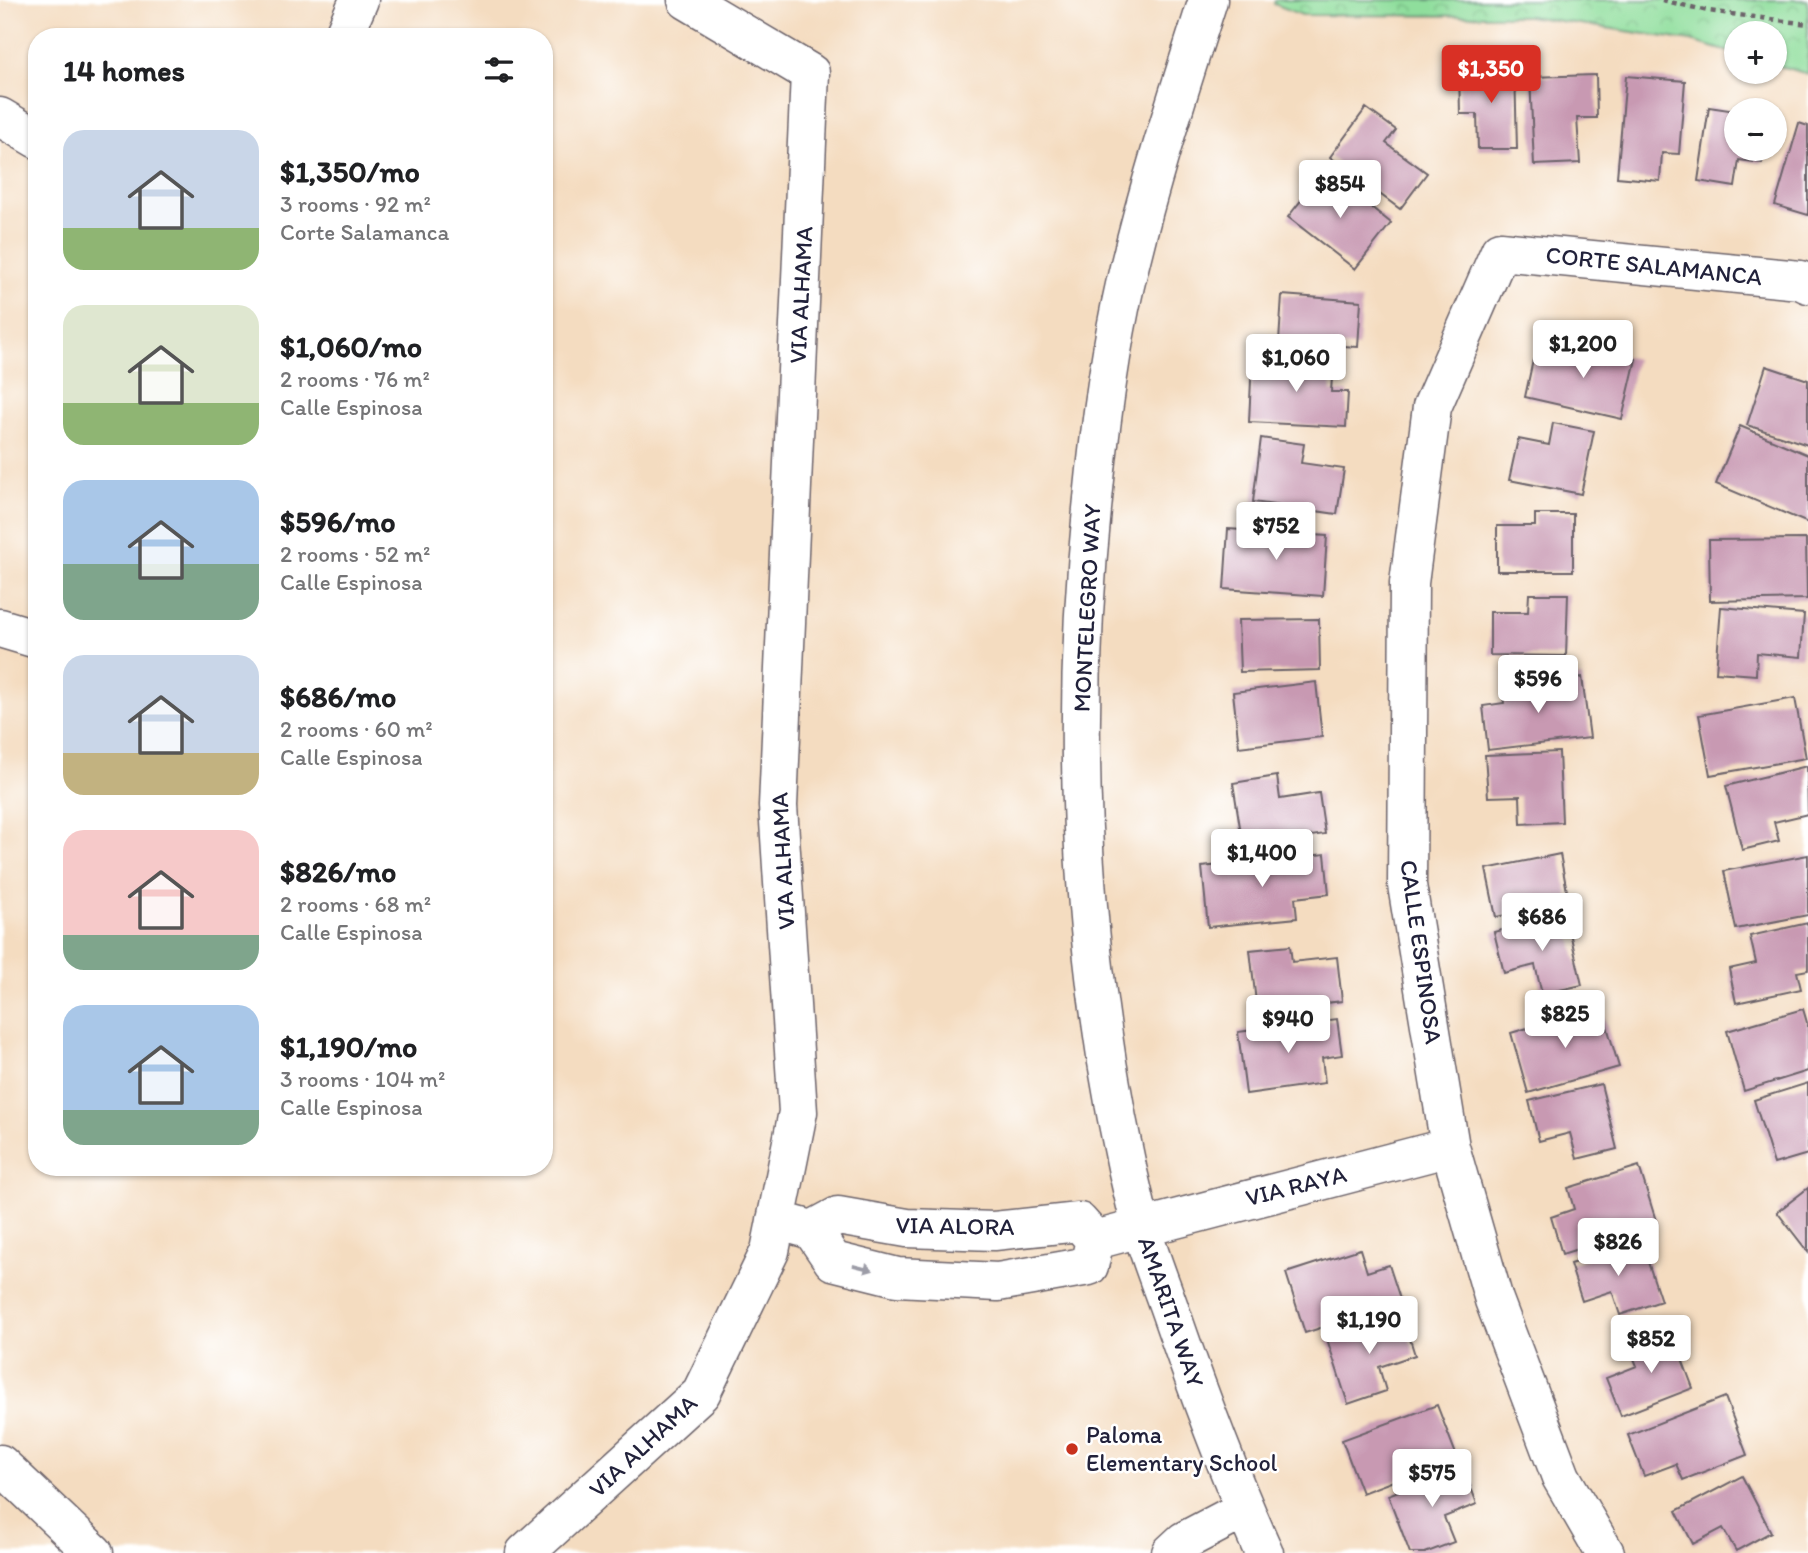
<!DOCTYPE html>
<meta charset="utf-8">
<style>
:root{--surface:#fff;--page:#f2f2f2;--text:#202124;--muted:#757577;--accent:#d93025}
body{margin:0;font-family:Itim,sans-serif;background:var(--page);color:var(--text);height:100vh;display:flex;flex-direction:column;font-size:26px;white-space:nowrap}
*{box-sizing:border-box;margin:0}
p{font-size:23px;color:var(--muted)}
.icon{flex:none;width:38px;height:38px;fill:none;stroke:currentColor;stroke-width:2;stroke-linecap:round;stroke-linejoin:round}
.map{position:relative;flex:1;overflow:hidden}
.drawer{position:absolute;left:28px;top:28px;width:525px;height:1148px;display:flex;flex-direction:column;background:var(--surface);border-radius:28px;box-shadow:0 2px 5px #0004}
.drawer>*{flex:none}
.buttons{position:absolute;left:1724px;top:21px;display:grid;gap:14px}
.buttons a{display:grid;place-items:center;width:63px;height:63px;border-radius:50%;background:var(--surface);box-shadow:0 2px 5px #0004;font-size:35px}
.price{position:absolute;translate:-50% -60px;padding:0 16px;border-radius:7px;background:#fff;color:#222;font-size:23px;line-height:46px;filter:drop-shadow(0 2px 4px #0008)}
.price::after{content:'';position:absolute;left:50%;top:42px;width:21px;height:16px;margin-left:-10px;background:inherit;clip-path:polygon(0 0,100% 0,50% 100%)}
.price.active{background:var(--accent);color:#fff}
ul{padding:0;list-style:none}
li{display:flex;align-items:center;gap:21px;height:175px;padding:0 35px}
li span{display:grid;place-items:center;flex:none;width:196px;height:140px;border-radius:21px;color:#555}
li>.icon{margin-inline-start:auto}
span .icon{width:84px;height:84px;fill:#fffc;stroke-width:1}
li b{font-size:30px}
h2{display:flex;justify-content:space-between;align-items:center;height:84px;padding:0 35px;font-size:30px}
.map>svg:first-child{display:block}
.park{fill:url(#park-crowns);stroke:#58806c;stroke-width:2}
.building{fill:#c899b2}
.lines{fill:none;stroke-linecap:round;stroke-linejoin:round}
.minor-casing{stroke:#6c636a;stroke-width:41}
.path{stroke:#6c636a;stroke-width:4.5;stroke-dasharray:5 5;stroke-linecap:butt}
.minor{stroke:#fff;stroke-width:38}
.oneway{fill:#9c9ca7}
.poi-dot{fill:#c8321e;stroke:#fff;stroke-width:2.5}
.labels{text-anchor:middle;stroke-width:5;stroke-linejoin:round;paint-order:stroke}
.street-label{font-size:24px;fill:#22223b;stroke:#fff}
.poi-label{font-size:24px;fill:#22223b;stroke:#fff;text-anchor:start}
</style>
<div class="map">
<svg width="1808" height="1553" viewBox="0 0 1808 1553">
<defs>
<pattern id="park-crowns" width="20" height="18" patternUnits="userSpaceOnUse" patternTransform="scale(1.75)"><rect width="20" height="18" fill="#8fde9c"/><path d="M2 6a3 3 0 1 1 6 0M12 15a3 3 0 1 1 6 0" fill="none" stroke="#7bbe87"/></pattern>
</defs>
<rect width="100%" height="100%" fill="#fff"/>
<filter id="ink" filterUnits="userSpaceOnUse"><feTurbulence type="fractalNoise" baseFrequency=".0143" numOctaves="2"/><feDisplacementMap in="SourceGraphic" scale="14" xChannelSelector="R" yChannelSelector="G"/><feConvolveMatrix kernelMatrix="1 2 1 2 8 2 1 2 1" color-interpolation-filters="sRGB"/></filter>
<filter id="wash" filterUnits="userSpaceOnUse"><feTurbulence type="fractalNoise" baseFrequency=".00686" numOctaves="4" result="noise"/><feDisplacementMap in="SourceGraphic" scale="28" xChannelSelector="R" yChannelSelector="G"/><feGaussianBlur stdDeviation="1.57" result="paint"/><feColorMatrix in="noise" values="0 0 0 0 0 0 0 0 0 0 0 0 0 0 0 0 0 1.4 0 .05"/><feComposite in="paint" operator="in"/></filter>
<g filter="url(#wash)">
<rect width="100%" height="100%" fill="#f4dcc0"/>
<path class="park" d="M1275,0H1808V74L1775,65L1774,33H1736V54L1691,41L1528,16L1302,15L1274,4Z"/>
<g id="blocks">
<path class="building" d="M1515,68L1517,149H1478L1477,114H1460L1459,69Z
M1596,75L1597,118H1577L1580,163L1534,165L1530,77Z
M1626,76L1685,81L1679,154L1662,153L1660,181L1617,177Z
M1709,107L1736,111V149H1764L1762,163L1739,160L1735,187L1698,181Z
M1366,108L1396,130L1386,143L1427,173L1400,209L1330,157Z
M1799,123L1808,126V215L1775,205Z
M1325,170L1391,223L1355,269L1288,217Z
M1282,295L1361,301L1358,347L1279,342Z
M1557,341L1636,359L1622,419L1525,397L1533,360L1552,364Z
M1252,359L1333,363L1331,392H1348L1346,427L1249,422Z
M1766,366L1808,380V445L1747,425Z
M1553,423L1594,431L1581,494L1509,480L1518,439L1549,445Z
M1740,426L1808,455V523L1716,484Z
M1261,438L1304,444L1301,463L1344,469L1337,514L1253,502Z
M1535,514H1573V571H1497V526H1535Z
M1228,529L1327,536L1323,596L1224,589Z
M1806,539L1807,599L1710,601L1709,540Z
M1529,594H1568L1566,656L1490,655V612H1528Z
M1721,607L1804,614L1801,657L1757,653L1756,675L1716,672Z
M1319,619L1320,670L1240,672L1238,620Z
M1582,677L1590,738L1488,750L1483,706L1504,703L1502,687Z
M1316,682L1322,737L1239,747L1233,692Z
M1795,698L1806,758L1710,775L1699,715Z
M1559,752L1562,822L1521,824L1520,796L1488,797L1485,755Z
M1807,766L1808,814L1774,822L1779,841L1742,850L1726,786Z
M1277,776L1280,799L1319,793L1325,834L1243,846L1233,783Z
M1325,854L1329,894L1295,898L1297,918L1208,927L1202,867Z
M1560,854L1569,902L1496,917L1486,869Z
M1808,855V915L1736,929L1724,871Z
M1566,915L1582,985L1542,994L1535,965L1504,973L1494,932Z
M1808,923V970L1797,972L1801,989L1736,1003L1729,969L1756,963L1750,936Z
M1290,946L1292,962L1337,957L1342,1001L1257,1011L1250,950Z
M1601,1006L1619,1067L1528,1093L1511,1033Z
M1803,1009L1808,1026V1071L1744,1091L1727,1031Z
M1337,1019L1342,1055L1322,1058L1325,1083L1246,1094L1238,1032Z
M1808,1083V1154L1774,1164L1754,1100Z
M1601,1084L1617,1149L1577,1159L1570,1133L1539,1141L1529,1101Z
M1639,1166L1657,1224L1562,1254L1551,1217L1574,1209L1568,1188Z
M1808,1188V1252L1777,1212Z
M1641,1241L1661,1301L1620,1315L1612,1291L1582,1301L1570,1264Z
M1360,1249L1367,1272L1389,1265L1401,1302L1305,1333L1286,1273Z
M1402,1314L1415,1355L1379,1367L1386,1391L1348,1404L1327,1339Z
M1671,1330L1693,1388L1621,1416L1606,1378L1637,1366L1629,1346Z
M1725,1397L1747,1455L1683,1480L1676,1464L1644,1476L1628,1435Z
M1437,1405L1457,1457L1362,1493L1342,1440Z
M1463,1466L1477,1504L1444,1517L1454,1542L1425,1553H1410L1388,1495Z
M1742,1476L1771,1532L1736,1551L1723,1528L1693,1544L1676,1511Z"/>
</g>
</g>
<g filter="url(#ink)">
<use href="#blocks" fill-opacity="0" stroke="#6c636a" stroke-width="2"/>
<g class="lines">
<g class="minor-casing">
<path id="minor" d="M1208,0C1178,94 1147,189 1125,285C1109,355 1100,427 1093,499C1068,741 1081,986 1140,1223C1149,1256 1163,1289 1174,1322C1201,1400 1230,1477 1264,1553
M343,37L359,0
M0,117L37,139
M0,628L37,639
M776,1220L812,1230L833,1261L897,1277L998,1282L1089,1266L1095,1240
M812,1230L838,1216L907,1228L994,1231L1079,1222L1095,1240
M1095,1240L1450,1147
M0,1464L94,1553
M525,1553L701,1393L770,1251L798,1112L778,806L810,73L687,0
M1171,1553L1184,1541L1245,1509
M1605,1553L1561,1477L1494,1300L1450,1147L1407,885L1409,583L1432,407L1500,251L1800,280L1808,284"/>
</g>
<path class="path" d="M1662,0L1708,11L1808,24"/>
<use href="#minor" class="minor"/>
</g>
<defs><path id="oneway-solid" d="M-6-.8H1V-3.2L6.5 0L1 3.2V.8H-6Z" transform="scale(1.75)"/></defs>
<use class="oneway" href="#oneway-solid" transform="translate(863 1268) rotate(14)"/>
</g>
<circle class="poi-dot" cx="1072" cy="1449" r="7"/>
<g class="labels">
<g class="street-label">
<text transform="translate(1654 266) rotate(6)" y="8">CORTE SALAMANCA</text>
<text transform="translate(801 295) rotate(-87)" y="8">VIA ALHAMA</text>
<text transform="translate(1087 608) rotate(-87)" y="8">MONTELEGRO WAY</text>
<text transform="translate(783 861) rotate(-93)" y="8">VIA ALHAMA</text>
<text transform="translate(1421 952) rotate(82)" y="8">CALLE ESPINOSA</text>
<text transform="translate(1296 1186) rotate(-14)" y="8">VIA RAYA</text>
<text transform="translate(955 1226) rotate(1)" y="8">VIA ALORA</text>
<text transform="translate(1171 1312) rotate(71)" y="8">AMARITA WAY</text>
<text transform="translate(643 1446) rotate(-43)" y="8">VIA ALHAMA</text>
</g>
<g class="poi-label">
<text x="1086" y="1443">Paloma<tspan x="1086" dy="28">Elementary School</tspan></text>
</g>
</g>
</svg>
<div class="buttons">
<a>+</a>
<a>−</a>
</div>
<b class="price active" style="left:1491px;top:105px">$1,350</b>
<b class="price" style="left:1340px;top:220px">$854</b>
<b class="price" style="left:1583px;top:380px">$1,200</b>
<b class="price" style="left:1296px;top:394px">$1,060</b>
<b class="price" style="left:1276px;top:562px">$752</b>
<b class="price" style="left:1538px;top:715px">$596</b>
<b class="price" style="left:1262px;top:889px">$1,400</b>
<b class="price" style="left:1542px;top:953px">$686</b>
<b class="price" style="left:1565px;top:1050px">$825</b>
<b class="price" style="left:1288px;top:1055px">$940</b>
<b class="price" style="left:1618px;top:1278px">$826</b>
<b class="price" style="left:1369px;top:1356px">$1,190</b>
<b class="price" style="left:1651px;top:1375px">$852</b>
<b class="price" style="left:1432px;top:1509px">$575</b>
<section class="drawer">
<h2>14 homes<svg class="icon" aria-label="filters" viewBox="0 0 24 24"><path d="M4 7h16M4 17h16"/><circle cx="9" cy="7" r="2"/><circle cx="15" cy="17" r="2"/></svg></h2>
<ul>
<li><span style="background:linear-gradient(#c9d6e8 70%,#8fb573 0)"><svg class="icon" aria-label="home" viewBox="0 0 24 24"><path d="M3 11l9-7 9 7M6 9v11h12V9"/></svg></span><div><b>$1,350/mo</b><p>3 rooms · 92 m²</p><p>Corte Salamanca</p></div></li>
<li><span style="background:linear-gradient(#dfe7d0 70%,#8fb573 0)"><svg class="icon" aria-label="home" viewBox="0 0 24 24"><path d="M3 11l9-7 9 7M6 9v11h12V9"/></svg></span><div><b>$1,060/mo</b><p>2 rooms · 76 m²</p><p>Calle Espinosa</p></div></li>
<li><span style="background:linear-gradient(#a9c7e8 60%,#7fa58c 0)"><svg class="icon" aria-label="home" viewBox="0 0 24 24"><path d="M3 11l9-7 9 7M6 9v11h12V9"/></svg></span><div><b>$596/mo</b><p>2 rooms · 52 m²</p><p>Calle Espinosa</p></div></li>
<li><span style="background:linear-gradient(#c9d6e8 70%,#c2b280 0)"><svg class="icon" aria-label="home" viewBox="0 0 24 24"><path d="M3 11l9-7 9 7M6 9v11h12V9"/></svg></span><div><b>$686/mo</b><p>2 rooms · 60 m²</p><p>Calle Espinosa</p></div></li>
<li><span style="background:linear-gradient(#f6c9c9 75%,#7fa58c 0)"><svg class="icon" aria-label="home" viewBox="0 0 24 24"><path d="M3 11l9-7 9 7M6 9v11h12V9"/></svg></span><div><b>$826/mo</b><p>2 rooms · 68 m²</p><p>Calle Espinosa</p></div></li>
<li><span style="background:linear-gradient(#a9c7e8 75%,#7fa58c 0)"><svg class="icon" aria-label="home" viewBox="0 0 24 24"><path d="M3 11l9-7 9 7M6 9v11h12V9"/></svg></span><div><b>$1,190/mo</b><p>3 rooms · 104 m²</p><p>Calle Espinosa</p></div></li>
</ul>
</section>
</div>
